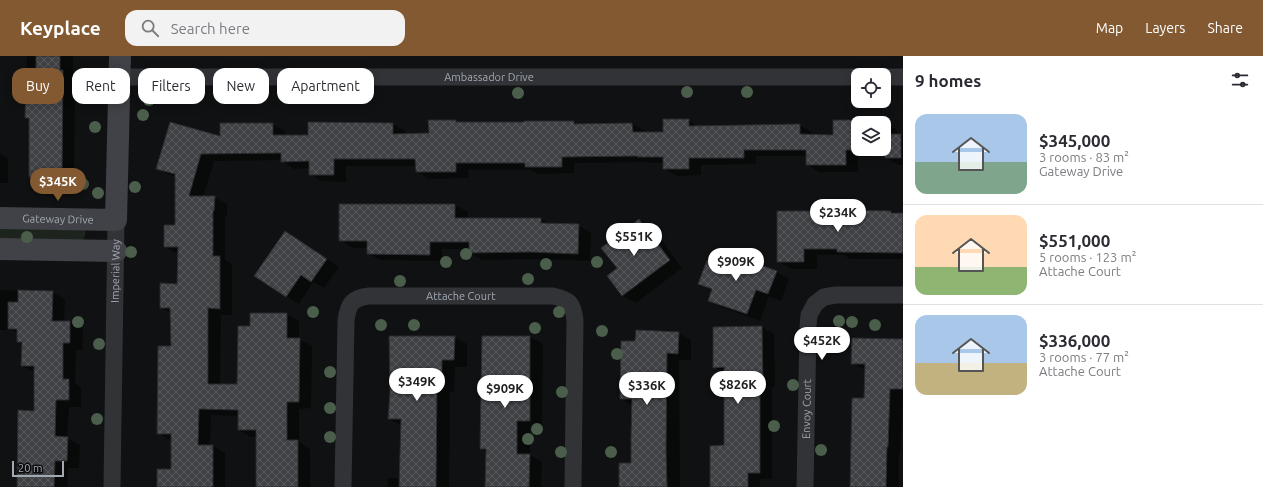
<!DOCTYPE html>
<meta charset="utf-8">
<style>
:root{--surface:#fff;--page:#f2f2f3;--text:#2b2b33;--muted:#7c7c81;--line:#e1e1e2;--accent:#825931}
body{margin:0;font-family:Ubuntu,sans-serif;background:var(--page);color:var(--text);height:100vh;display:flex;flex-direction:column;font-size:15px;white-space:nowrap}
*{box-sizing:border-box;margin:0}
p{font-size:13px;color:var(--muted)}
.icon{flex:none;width:22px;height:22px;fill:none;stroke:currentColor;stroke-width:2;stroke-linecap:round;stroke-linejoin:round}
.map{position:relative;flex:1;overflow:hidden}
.panel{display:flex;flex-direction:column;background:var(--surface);width:360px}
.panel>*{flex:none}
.hud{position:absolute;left:12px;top:12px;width:380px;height:36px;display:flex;gap:8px}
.tools{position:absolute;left:851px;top:12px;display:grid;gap:8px}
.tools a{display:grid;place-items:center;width:40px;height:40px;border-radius:8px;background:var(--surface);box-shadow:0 2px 10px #0003;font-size:20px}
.scale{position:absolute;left:12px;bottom:10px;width:52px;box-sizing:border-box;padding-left:4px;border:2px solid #a2a9b2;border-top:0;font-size:11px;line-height:14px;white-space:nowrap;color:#a2a9b2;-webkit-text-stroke:3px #0b0c0d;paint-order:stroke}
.price{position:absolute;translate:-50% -34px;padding:0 9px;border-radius:14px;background:#fff;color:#222;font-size:13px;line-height:26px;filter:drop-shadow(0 1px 2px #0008)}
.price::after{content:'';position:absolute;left:50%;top:24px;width:12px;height:9px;margin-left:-6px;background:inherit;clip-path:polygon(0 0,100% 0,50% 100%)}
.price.current{background:var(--accent);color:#fff}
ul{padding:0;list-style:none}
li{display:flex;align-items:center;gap:12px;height:100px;padding:0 12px}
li+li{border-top:1px solid var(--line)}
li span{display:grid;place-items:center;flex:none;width:112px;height:80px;border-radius:12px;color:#555}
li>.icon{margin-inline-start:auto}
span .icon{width:48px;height:48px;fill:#fffc;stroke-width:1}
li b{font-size:17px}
h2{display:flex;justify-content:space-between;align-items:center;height:48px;padding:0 12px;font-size:17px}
.pill{padding:0 14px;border-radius:12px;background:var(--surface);box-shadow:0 2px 10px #0003;font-size:14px;line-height:36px}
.pill.current{background:var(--accent);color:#fff}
header{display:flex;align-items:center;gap:24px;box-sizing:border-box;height:56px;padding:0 20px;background:var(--accent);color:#fff}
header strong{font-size:19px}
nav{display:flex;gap:22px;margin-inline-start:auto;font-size:14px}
.search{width:280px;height:36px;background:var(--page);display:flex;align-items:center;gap:10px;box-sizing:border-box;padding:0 14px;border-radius:12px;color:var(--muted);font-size:15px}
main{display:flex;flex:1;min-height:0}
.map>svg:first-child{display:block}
.green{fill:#1d241d}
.shadow{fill:#0007}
.building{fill:url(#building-cross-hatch);stroke:#2a2b2e}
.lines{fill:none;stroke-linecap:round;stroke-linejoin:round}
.street{stroke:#313337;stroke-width:17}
.secondary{stroke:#404247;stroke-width:22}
.tree{fill:#4b5e4b}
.labels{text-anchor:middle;stroke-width:3;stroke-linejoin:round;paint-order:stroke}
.street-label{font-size:11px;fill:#a2a9b2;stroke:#0b0c0d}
</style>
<header>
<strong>Keyplace</strong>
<div class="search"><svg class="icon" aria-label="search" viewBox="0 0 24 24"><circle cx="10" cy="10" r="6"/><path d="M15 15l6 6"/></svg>Search here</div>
<nav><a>Map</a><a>Layers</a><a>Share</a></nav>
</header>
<main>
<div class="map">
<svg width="903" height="431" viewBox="0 0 903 431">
<defs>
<pattern id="building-cross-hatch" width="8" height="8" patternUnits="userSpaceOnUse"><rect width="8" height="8" fill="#3f4145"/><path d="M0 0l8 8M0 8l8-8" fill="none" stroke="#585a5d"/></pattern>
</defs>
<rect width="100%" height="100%" fill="#101112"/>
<path class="green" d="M0,168L85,174C86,179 85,181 82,185H0Z"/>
<path class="shadow" d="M27,0H73V21L75,22L74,128H42L30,121V64L26,61Z
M688,64L699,71L799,69L812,76V80H833L834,65H859L862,67H858V93H884V67L897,74V79L903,80V109H899L886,102V97H871V101H858V116H819L807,108V100H756V108L701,109V119L677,120L664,112V107H651L649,106L574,107V117L538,118L531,114H468L469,122L429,123L417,115L416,110H346V126L322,125L310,118V112L294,113L282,105V104L214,105L203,141H214L227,148V161H225V204L232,208V259H221L220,329H238L251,271L287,258L299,265V283L312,290L311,352L299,353V386L310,393V431H257V381H251L239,374V360L211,359L210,390H213L225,397V431H158L172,414V385L158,377L172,291L171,257L161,252L178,229L179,198L165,191L176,170V121L170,119L157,112L221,81L272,68L285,75V80H309V67L393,68L406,76L405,79L430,78L456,65L460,67L574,66L579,69L632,68L645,75V77H664Z
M0,98L8,103V127H0Z
M340,149H455L468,156V163H541L552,169H578L591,177L590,205L543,203L483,204L470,197V193H442V205L380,204L368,197V192H353L340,184Z
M839,155L903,156V203H850L844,199H817V213H791L778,205L839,156Z
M639,164L652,171L682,212L636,247L623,240L608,220L619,212Z
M285,176L339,211L324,232L313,226L299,248L286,240Z
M721,210L777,216L789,223L781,245L769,240L760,265L721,251L709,244L712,235L700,227Z
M0,234L52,236L65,243L64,266H70L83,273L82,294H76L75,327L81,331V351H69L67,382L80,389L79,412H68L67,431H18L35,356V317L22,310L23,288L18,286V277L12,274H0Z
M762,271L774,278L775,331H772V423H760V431H711L725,390V317L714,311Z
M679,277L691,284V304H679L680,431H620L632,408L633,350L621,342L636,286Z
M454,281L467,288V311H455L454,336H450L449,431H387L388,422H400L402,370L389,363Z
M530,281L543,288L542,372H530V399L542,406L541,431H486L487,396L481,393Z
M903,284V340L900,398H899V431H851L865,343V314L852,307Z"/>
<path class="building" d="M36,0H60V14H63L62,121H29V62H25L26,13L36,14Z
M663,63H689V70L800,68V78L833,79V64H859V67L885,66V78H901V102H885L884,67H858V93L859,94H846V109H806V94H744V102H689V113H663V101H637V100L562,101V111H525V107H456V116H416L415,103H334V119H309V105L281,106V97L201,98L189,140H215L214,155H213V200H220V253L208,252V328H237L238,270H250V257H287V282H300L299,346H287V384H298V431H256V374H238V354L199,353L198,389H213V431H157V413H171V378H157L158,290H171L170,252H160V227L177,228L178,191H164V169H175V118L156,113L170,66L220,80V67H273V79H308V66L393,67V78L429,77L428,64H456V66H524V65H574V68L632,67L633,76H663Z
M339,148H455V162H541V167L579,168L578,198L530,196L469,197V186H430V199L367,198V185H339Z
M838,154L891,155V157H903V197L837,196V193H804V206H777V155H838Z
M639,163L670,204L622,240L607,220L617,212L601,192Z
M285,175L327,203L311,226L301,219L286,241L254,220Z
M725,196L777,215L768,238L756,234L747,258L708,245L712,233L698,228L707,204L720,208Z
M18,234L53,235L52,265H70V287H63V323H69V344H56L55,380L68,381L67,405H55L54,431H17L18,354L34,355V310H21L22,286H17V273H8V246H18Z
M762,270L763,325H760V417H748V431H710V390L724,389V311L713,312V271Z
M636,274L679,276L678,298L667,297L666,393L667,431H619V407H631V381L632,343H620L621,285H635Z
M389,280H455L454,304H442V329H437L436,431H399L401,363H388L390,336Z
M482,280H530V365H517V398H530L529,431H485L486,393H480Z
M852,282L903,283V333H890L888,391H887L886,431H850L852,342H864L865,308H851Z"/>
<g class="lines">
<g class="street">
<path id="s1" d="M120,21H858"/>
<path d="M884,21H903"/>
<path id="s2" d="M112,431L116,164"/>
<path id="s3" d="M343,431L346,265C348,248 352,242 369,240H553C569,243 573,247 575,264L573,431"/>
<path id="s4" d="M805,431L808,271L809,259L815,248L824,241L836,239H903"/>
</g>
<g class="secondary">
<path id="s5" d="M0,162L116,164L120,0"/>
<path d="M0,193L116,195"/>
</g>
</g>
<g class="tree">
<circle cx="687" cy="36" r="6"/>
<circle cx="747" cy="36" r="6"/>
<circle cx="334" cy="37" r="6"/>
<circle cx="518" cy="37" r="6"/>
<circle cx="149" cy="44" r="6"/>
<circle cx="143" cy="59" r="6"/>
<circle cx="95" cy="71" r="6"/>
<circle cx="83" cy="128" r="6"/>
<circle cx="135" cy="131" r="6"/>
<circle cx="98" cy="137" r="6"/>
<circle cx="27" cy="181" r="6"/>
<circle cx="131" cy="196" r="6"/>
<circle cx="466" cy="198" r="6"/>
<circle cx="446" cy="206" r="6"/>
<circle cx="597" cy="206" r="6"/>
<circle cx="546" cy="208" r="6"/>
<circle cx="528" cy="223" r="6"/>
<circle cx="400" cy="225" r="6"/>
<circle cx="313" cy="256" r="6"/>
<circle cx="559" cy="256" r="6"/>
<circle cx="839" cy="265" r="6"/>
<circle cx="78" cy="266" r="6"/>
<circle cx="852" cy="266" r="6"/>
<circle cx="381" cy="269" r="6"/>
<circle cx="414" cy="269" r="6"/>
<circle cx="875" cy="269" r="6"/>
<circle cx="535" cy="272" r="6"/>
<circle cx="602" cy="275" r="6"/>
<circle cx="839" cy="278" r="6"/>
<circle cx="99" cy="288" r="6"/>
<circle cx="617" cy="298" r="6"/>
<circle cx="330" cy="316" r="6"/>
<circle cx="793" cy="329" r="6"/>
<circle cx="562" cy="336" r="6"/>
<circle cx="330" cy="352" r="6"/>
<circle cx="97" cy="363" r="6"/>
<circle cx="774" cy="370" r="6"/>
<circle cx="537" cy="373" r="6"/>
<circle cx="330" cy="381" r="6"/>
<circle cx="528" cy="383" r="6"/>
<circle cx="821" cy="394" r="6"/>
<circle cx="561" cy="396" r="6"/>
<circle cx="611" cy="396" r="6"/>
</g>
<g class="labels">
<g class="street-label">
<text dy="4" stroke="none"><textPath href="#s1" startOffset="369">Ambassador Drive</textPath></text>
<text dy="4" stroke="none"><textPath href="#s5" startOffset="58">Gateway Drive</textPath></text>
<text dy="4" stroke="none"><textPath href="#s2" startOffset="216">Imperial Way</textPath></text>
<text dy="4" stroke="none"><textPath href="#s3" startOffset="296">Attache Court</textPath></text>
<text dy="4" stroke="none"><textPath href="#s4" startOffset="78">Envoy Court</textPath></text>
</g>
</g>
</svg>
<div class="tools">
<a><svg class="icon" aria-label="locate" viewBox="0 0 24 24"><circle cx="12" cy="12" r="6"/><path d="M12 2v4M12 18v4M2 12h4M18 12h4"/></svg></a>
<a><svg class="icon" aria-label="layers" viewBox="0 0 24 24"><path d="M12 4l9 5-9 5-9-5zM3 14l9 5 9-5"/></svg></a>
</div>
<div class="scale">20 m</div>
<b class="price current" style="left:58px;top:146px">$345K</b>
<b class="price" style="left:838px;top:177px">$234K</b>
<b class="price" style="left:634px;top:201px">$551K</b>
<b class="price" style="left:736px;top:226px">$909K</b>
<b class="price" style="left:822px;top:305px">$452K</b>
<b class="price" style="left:417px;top:346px">$349K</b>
<b class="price" style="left:738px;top:349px">$826K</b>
<b class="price" style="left:647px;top:350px">$336K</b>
<b class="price" style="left:505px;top:353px">$909K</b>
<div class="hud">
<a class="pill current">Buy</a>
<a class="pill">Rent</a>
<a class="pill">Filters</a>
<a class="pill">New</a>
<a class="pill">Apartment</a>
</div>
</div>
<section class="panel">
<h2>9 homes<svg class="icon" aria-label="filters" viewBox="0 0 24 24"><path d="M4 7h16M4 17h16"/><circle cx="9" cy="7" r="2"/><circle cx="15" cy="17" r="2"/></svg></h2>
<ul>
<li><span style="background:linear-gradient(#a9c7e8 60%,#7fa58c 0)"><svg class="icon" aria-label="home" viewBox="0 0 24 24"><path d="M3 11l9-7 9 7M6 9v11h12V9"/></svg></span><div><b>$345,000</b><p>3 rooms · 83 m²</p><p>Gateway Drive</p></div></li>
<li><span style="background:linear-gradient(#ffd9b3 65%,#8fb573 0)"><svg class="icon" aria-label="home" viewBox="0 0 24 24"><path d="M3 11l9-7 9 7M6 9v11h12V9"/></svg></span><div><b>$551,000</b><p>5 rooms · 123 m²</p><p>Attache Court</p></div></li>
<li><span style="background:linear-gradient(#a9c7e8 60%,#c2b280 0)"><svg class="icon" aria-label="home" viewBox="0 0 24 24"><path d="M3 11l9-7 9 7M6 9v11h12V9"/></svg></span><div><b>$336,000</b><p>3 rooms · 77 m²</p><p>Attache Court</p></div></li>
</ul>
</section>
</main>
